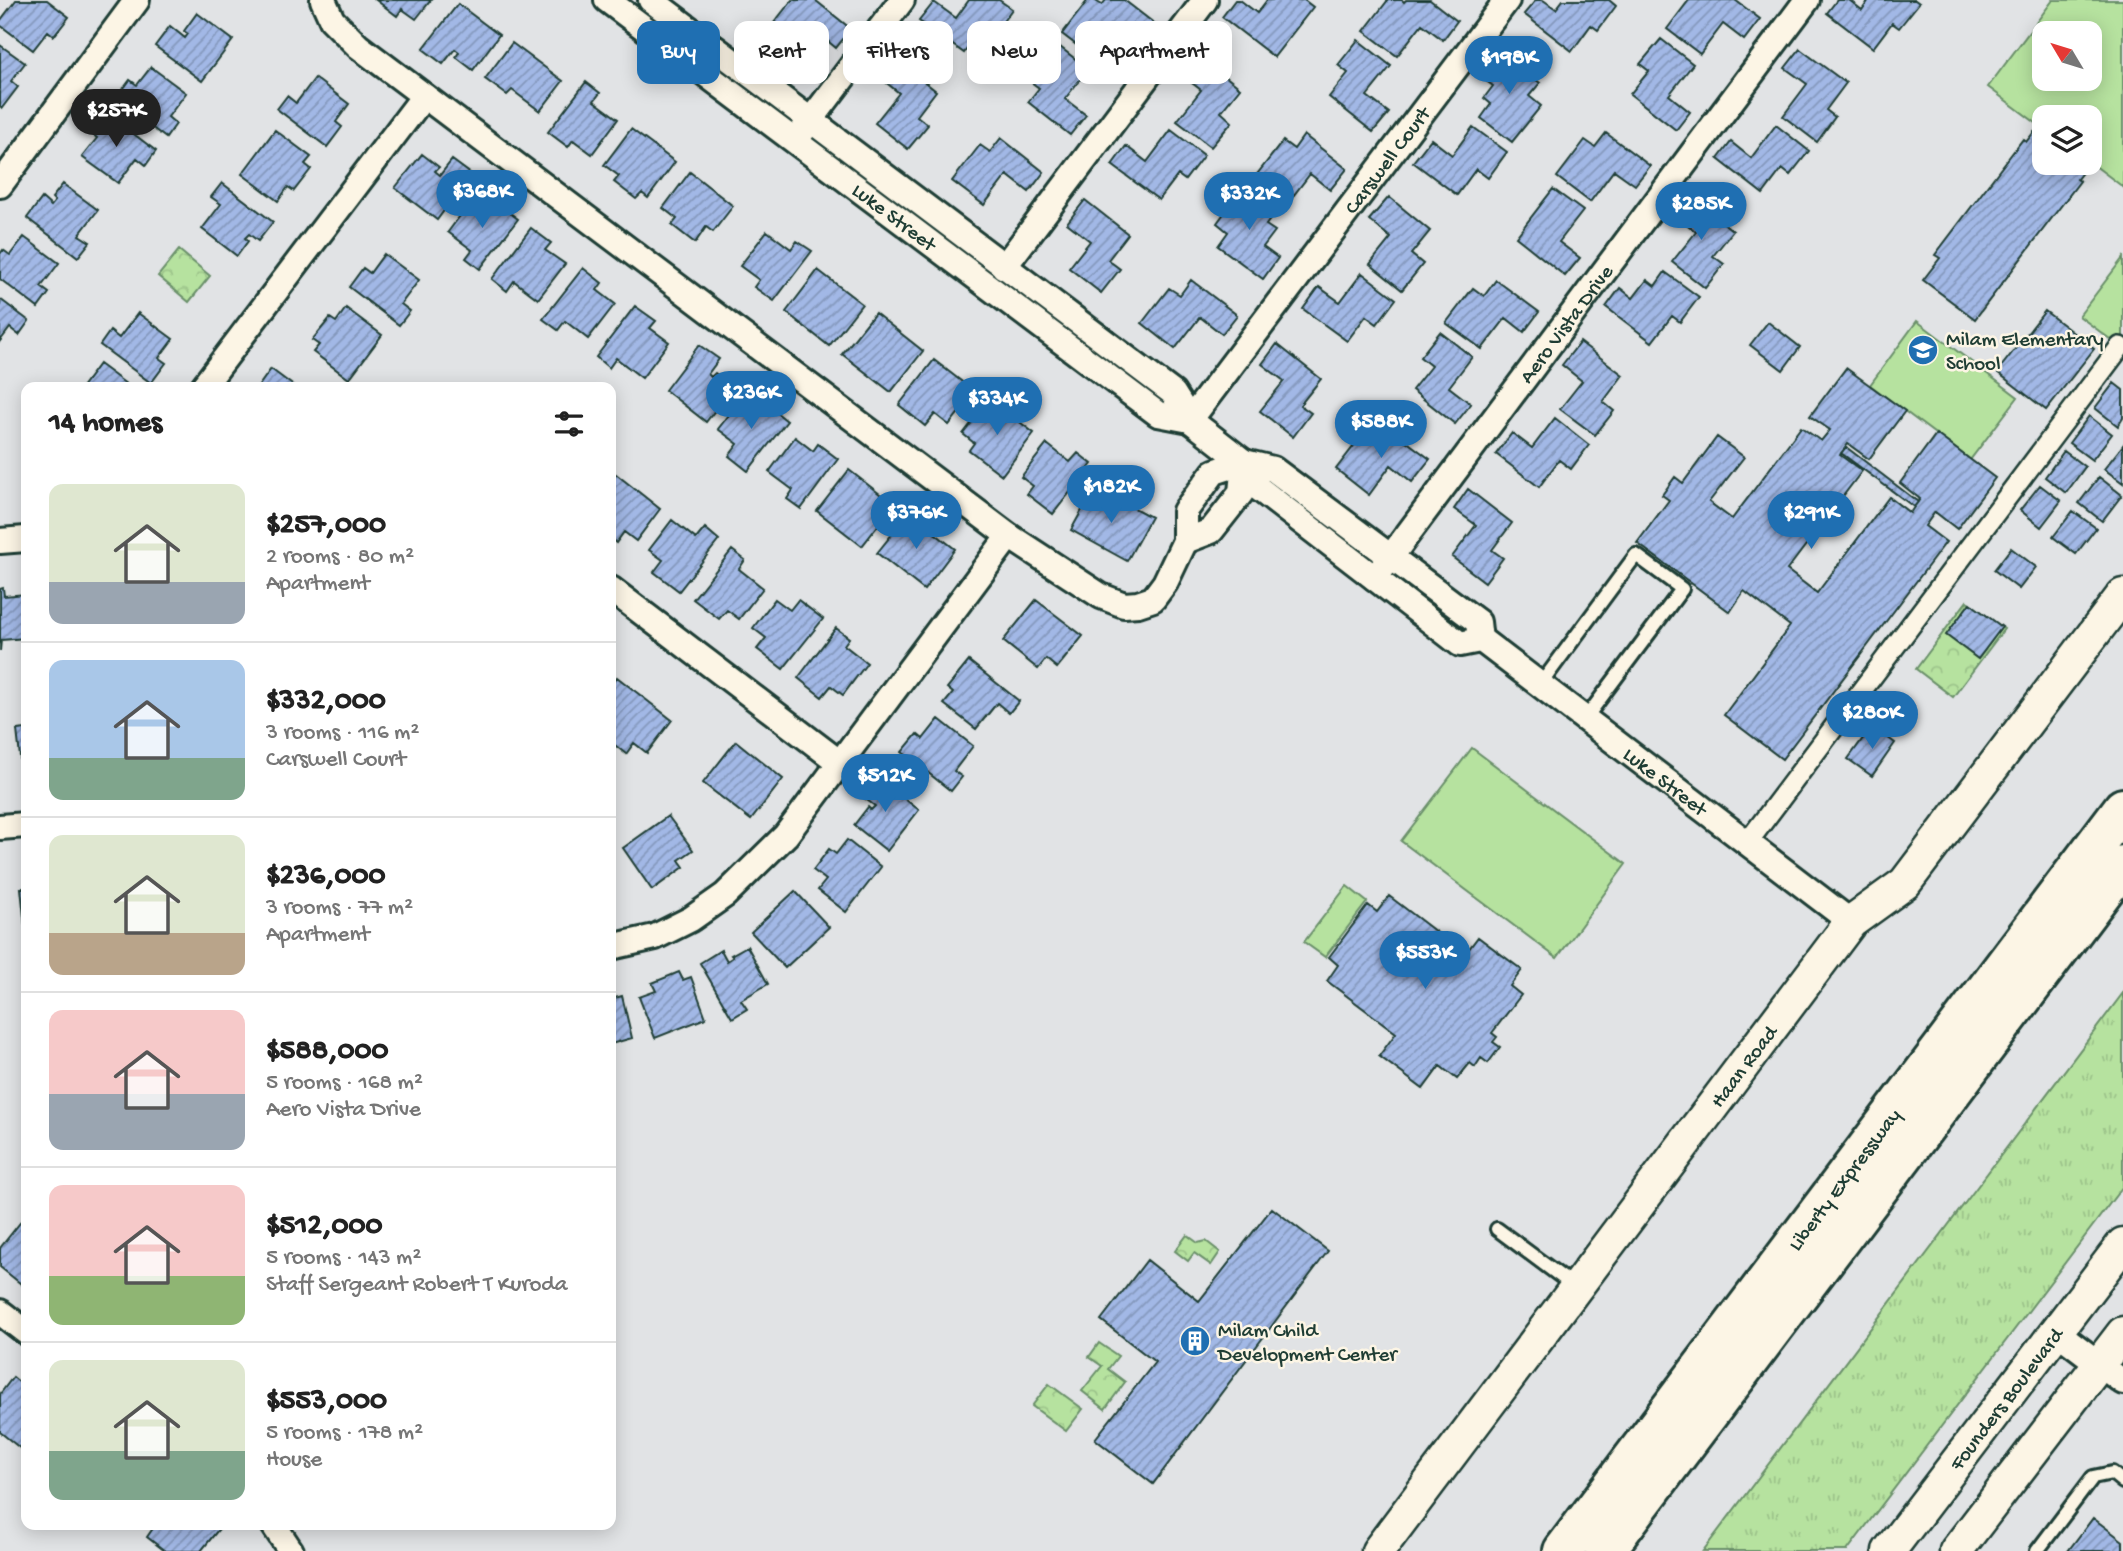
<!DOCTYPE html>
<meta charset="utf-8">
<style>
:root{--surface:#fff;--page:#f2f2f2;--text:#222;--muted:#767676;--line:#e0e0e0;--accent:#1f6fb2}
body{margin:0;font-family:"Gochi Hand",sans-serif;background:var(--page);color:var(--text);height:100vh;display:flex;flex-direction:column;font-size:26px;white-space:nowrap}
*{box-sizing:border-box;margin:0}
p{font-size:23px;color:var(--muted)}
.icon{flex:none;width:38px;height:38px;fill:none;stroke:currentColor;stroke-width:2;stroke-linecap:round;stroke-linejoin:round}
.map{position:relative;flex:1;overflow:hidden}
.side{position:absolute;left:21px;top:382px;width:595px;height:1148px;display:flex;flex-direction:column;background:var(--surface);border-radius:14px;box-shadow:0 4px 18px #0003}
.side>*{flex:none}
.top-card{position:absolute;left:637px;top:21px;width:665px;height:63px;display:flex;gap:14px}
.needle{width:46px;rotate:308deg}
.buttons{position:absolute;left:2032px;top:21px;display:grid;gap:14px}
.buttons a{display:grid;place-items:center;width:70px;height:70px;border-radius:14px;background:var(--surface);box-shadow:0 4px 18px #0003;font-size:35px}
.price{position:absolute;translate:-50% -60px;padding:0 16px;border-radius:24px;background:var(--accent);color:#fff;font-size:23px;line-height:46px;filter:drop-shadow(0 2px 4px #0008)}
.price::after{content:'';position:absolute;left:50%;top:42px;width:21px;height:16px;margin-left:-10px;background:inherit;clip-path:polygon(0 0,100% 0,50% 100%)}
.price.current{background:#222;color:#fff}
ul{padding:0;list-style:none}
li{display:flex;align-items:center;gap:21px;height:175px;padding:0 28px}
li+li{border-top:2px solid var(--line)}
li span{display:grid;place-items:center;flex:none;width:196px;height:140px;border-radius:14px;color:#555}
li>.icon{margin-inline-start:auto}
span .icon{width:84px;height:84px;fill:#fffc;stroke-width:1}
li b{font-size:30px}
h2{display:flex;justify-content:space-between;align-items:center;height:84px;padding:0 28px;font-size:30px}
.tag{padding:0 24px;border-radius:14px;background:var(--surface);box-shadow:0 4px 18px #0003;font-size:24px;line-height:63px}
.tag.current{background:var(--accent);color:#fff}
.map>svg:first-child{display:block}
.grass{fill:url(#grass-tufts);stroke:#6a906a;stroke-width:2}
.park{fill:url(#park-crowns);stroke:#6a906a;stroke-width:2}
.garden{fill:#b6e29f;stroke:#6a906a;stroke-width:2;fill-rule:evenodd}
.building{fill:url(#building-hatch);stroke:#1f3d34;stroke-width:2}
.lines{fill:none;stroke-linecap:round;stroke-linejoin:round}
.service-casing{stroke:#1f3d34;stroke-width:18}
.pedestrian-casing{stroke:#1f3d34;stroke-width:24}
.minor-casing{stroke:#1f3d34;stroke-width:30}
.tertiary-casing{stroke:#1f3d34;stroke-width:37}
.motorway-casing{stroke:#1f3d34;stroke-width:44}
.service{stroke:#fcf5e5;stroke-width:12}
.pedestrian{stroke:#fcf5e5;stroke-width:19}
.minor{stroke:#fcf5e5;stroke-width:24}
.tertiary{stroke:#fcf5e5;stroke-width:32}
.motorway{stroke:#fcf5e5;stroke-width:38}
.labels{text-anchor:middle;stroke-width:5;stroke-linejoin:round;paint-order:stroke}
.street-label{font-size:21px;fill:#1f3d34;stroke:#fcf5e5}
.poi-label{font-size:21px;fill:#1f3d34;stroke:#fcf5e5;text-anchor:start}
</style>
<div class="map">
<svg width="2123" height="1551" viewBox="0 0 2123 1551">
<defs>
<pattern id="grass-tufts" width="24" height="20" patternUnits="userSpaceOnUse" patternTransform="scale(1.75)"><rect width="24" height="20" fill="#b6e29f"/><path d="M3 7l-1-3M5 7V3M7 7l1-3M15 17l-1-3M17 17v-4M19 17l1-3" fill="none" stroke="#9cc38a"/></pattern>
<pattern id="park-crowns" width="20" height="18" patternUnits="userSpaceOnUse" patternTransform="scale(1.75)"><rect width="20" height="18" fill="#b6e29f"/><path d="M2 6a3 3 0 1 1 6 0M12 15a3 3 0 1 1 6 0" fill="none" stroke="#9cc38a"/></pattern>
<pattern id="building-hatch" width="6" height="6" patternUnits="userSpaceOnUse" patternTransform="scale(1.75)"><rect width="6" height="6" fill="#a2b8e6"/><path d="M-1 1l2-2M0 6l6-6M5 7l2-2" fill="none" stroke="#8397bb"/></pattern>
</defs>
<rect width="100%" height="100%" fill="#e1e3e5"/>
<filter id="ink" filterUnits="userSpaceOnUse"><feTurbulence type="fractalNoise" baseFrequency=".0143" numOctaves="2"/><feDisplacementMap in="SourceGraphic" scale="14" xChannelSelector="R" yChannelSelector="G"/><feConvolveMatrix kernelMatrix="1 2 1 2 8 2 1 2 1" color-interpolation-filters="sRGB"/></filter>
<g filter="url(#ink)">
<path class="grass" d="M2123,993V1186L1847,1551H1703Z"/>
<path class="park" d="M179,250L210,276L189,302L158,276Z
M1967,601L2004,629L1953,697L1916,669Z
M1187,1235L1198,1243L1206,1241L1220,1252L1211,1265L1194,1253L1188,1261L1175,1251Z
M1099,1343L1118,1356L1108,1369L1125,1382L1105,1409L1082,1391L1102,1366L1089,1357Z
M1049,1384L1083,1409L1066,1431L1032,1406Z"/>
<path class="garden" d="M2053,0H2123V187L2090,162V117H2044V129L1988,87ZM2090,33V79H2044V33Z
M2123,258V346L2122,348L2079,316Z
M1917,321L2018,397L1970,460L1870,385Z
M1472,748L1626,864L1557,958L1401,841Z
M1347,886L1367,902L1325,957L1304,942Z"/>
<path class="building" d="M16,0H47L69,17L54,36L48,31L33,50L0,25V21Z
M376,0H431L416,19L402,9L397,16Z
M792,0H815L851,29L836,48L817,32L792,62L762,38Z
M969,0H999L1012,9L986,45L975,38L964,53L919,21L934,2L956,18Z
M1088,0H1094L1102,5L1106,0H1124L1155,24L1140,43L1120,28L1096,60L1062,34Z
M1235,0H1240L1257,13L1267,0H1304L1313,7L1274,57L1222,17Z
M1388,0H1402L1404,2L1406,0H1430L1457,21L1443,40L1422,24L1397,56L1364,31Z
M1536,0H1543L1556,9L1563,0H1609L1616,6L1598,30L1591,25L1572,51L1524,14Z
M1689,0H1735L1760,19L1744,40L1723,24L1700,54L1667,29Z
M1837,0H1849L1862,10L1869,0H1915L1919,3L1899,28L1892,23L1873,48L1827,13Z
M458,4L499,35L473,70L456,57L459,52L455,49L443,64L423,49Z
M197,13L233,40L202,81L155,46L170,26L185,38L188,34L184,31Z
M1661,39L1693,64L1669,95L1690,112L1676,130L1630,94L1649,71L1640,64Z
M1358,40L1391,66L1367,96L1389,113L1373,132L1329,97L1348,73L1338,65Z
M512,43L563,81L540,111L512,90L507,95L485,79Z
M1055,43L1088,69L1065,99L1086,115L1070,135L1028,102L1039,88L1027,79Z
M0,45L25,63L11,81L18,87L2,108L0,106Z
M1800,49L1846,83L1826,110L1835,117L1817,142L1783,116L1807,84L1785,68Z
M1498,50L1540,83L1529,96L1541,106L1512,142L1481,118L1491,104L1484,98L1493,86L1478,75Z
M1196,53L1240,88L1221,112L1232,122L1211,147L1177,121L1201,90L1179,73Z
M893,57L936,91L917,116L928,125L908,149L875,123L899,93L878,76Z
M151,67L186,93L168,117L176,124L166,138L115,100L130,80L137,85Z
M315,78L349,104L336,122L342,127L327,147L277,109L287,96L296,103Z
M586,82L600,93L594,101L618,119L592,154L573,140L568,147L548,132Z
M105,112L156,151L146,165L137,158L118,183L82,157L97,138L90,132Z
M1776,125L1809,151L1790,175L1782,169L1763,194L1718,159L1731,142L1751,158Z
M1473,127L1507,152L1488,178L1476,169L1457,195L1413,162L1431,139L1452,155Z
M631,129L675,162L648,198L642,193L636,199L614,182L619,176L604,165Z
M275,130L311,157L305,164L311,169L294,191L288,187L278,201L242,174Z
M1171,130L1204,155L1185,180L1178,175L1159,200L1112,165L1126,146L1147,162Z
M2034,132L2044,140V163H2075L2084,170L2077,179L2080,181L1975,319L1923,280L1940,258L1935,255L2023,139L2026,142Z
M1606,133L1650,166L1635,185L1614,170L1590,202L1557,177L1585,140L1595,147Z
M1304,135L1347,169L1330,190L1310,174L1287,204L1254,178L1283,141L1294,149Z
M1001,138L1044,172L1029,192L1007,175L984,205L952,181L980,145L990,152Z
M422,154L439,167L435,171L440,175L452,160L471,174L437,220L395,188Z
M690,172L733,206L713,232L706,227L695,243L672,225L677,219L663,208Z
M222,183L273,222L258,241L249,234L245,238L248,241L237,256L202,229L221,204L211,197Z
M63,184L98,210L79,235L90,242L78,257L27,218L42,198L51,206L55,201L52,198Z
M1244,186L1277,210L1266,225L1275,231L1263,247L1278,258L1263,279L1218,246L1228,232L1217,223Z
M1553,189L1583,211L1559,242L1580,258L1565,276L1516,237Z
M1690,195L1733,231L1713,256L1724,264L1705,288L1672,262L1696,232L1675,214Z
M474,197L493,210L498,204L518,219L480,269L466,258L472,250L448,232Z
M1389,197L1430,231L1411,254L1423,264L1402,290L1370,264L1391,238L1369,220Z
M1085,200L1128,234L1108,260L1120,269L1101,293L1069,268L1090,241L1067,223Z
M531,228L551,243L545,250L565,264L538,299L514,281L507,291L492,279Z
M767,231L791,249L797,241L812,251L774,301L754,287L759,280L740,266Z
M24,237L59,263L41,287L49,293L38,308L0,279V254L3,250L10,255Z
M384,254L419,280L401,304L410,311L399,325L349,287L363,268L370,273Z
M583,268L602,283L597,290L615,304L588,339L565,321L558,330L543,319Z
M818,270L862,304L829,346L786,312Z
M1665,272L1699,297L1680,322L1672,316L1652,342L1606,307L1620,288L1633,298L1647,280L1655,286Z
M1362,273L1396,299L1377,324L1366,316L1347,341L1303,309L1319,287L1340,302Z
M1191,280L1237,315L1222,334L1200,317L1175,349L1142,323L1169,288L1180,295Z
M1496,280L1539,312L1524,332L1506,318L1482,349L1446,323L1473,288L1484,296Z
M0,299L29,321L19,335L10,328L0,341Z
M635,306L656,321L650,328L669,342L642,378L616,358L609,368L596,357Z
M346,308L382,335L349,379L313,352L319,345L312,340L330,318L336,322Z
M2045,311L2094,349L2046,410L1997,372Z
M138,313L173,339L159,358L166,363L151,383L100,345L110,331L119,338Z
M875,313L923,351L891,392L842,354Z
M1768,322L1800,347L1783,370L1750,345Z
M1440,332L1472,357L1449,387L1471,404L1455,424L1412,390L1431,366L1420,357Z
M1580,342L1623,375L1603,402L1614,411L1595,435L1560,409L1582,381L1562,365Z
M1277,344L1321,379L1300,405L1311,413L1293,437L1260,411L1284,381L1262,364Z
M699,345L719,359L708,374L711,377L715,373L733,387L706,422L665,390Z
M934,360L975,392L949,425L935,414L925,426L899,405Z
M99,364L130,387H82Z
M1846,368L1905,411L1869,459L1848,444L1840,455L1862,471L1787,570L1817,593L1889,497L1910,513L1914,507L1920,499L1900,483L1936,434L1995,478L1957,529L1935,512L1925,526L1946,542L1782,759L1724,715L1790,626L1744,591L1730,612L1637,543L1669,500L1662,495L1675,477L1683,483L1717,437L1744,457L1709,502L1732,519L1801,427L1821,441L1830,430L1810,416Z
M271,369L295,387H258Z
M2114,383L2123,390V418L2118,426L2095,408Z
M990,399L1034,433L1002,475L969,450L974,443L963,434Z
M761,400L787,421L748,471L729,456L738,444L718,429L740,401L752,411Z
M2089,416L2112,434L2092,460L2069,443Z
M1555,418L1589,445L1571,469L1559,460L1539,487L1496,454L1512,433L1532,448Z
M1386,426L1430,459L1412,482L1391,465L1369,495L1336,469L1364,433L1375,441Z
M795,437L813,451L818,444L838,459L801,509L787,499L793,490L769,472Z
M1047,444L1070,462L1078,453L1092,464L1053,514L1027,494L1033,486L1021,477Z
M2123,445V483L2104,469Z
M1846,447L1918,502L1914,507L1841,453Z
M2064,451L2085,467L2066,493L2045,477Z
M849,470L894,505L862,546L817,511Z
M616,474L660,509L636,541L624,532L616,543L611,539V480Z
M2099,477L2122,495L2102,521L2079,503Z
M2040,485L2061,501L2041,527L2020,510Z
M1468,489L1512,523L1492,550L1503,558L1485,582L1452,557L1476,525L1454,509Z
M1092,492L1103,498L1106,493L1151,517L1127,561L1071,530Z
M2073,511L2096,528L2076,554L2053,537Z
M909,513L955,549L924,590L877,553Z
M672,520L696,539L705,528L719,540L679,591L654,572L663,560L649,550Z
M2011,548L2036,567L2019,589L1994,570Z
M732,550L745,560L739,569L763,588L739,619L727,610L719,619L693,599Z
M3,588L4,596L26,594V638L1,640L0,651V589Z
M775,599L790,610L798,600L823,619L783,669L757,649L766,638L753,628Z
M1036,600L1083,636L1057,668L1046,659L1038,669L1003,641Z
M1970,603L2002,627L1978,659L1946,635Z
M836,628L849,638L844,645L867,663L843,695L831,686L822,697L798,678Z
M969,661L1019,701L1009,713L997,703L976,729L944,704L953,693L947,688Z
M617,677L672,720L647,753L634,743L626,754L611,742V685Z
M939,719L973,746L954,771L962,777L951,791L902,752L917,734L923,739Z
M1872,726L1895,743L1872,776L1848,759Z
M26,729V765L21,766L17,730Z
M736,741L783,779L751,820L703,783Z
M875,776L919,810L887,851L854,825L868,807L871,810L875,806L860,795Z
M668,816L693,850L679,860L684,867L652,890L623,848Z
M847,840L881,867L846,912L818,890L826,880L813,870L829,849L836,854Z
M21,888H26V936Z
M795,891L829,927L785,968L751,932Z
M1389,896L1465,954L1478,937L1522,970L1510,986L1521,995L1492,1033L1497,1037L1493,1042L1500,1047L1488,1063L1481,1058L1475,1067L1470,1063L1457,1079L1440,1066L1423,1089L1379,1056L1396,1033L1327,981L1338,965L1329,957L1368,905L1377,912Z
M747,946L768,984L741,1000L747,1009L732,1018L700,963L721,950L727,961L733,957L731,955Z
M679,972L683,980L691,977L706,1018L655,1038L639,997L656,991L652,983Z
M622,996L632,1038L611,1044V999Z
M1272,1208L1328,1251L1153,1484L1095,1439L1155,1362L1101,1320L1147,1260L1199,1301Z
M23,1219L26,1221V1288L0,1267V1248Z
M13,1377L26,1388V1453L0,1432V1394Z
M2093,1518L2123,1541V1551H2068Z
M156,1524H221L222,1525L201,1551H165L147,1537Z"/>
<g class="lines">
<g class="service-casing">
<path id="service" d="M1540,685L1636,555L1682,589L1585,719
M1497,1229L1575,1287
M2037,1551L2093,1477L2112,1473L2123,1482"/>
</g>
<g class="pedestrian-casing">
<path id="pedestrian" d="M1747,843L2120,347"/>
</g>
<g class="minor-casing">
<g id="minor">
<path d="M323,0L332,20L358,46L1009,536L1101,596L1124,605L1138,604L1153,599L1165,583L1185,541V511L1203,487L1214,472L1244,462"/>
<path id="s1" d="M607,0L1158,414L1190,420"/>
<path id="s2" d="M651,0L1173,393L1190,420L1244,462L1258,488L1442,630L1460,644L1480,640L1484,642L1851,922"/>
<path d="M801,133L902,0"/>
<path d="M0,185L137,0"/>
<path d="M1004,267L1205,0"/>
<path d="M203,387L424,96"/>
<path id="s3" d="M1190,420L1507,0"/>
<path d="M1244,462L1273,469L1478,622L1480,640"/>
<path d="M0,541L26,539"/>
<path d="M1185,541L1211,531L1241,493L1244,462"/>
<path id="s4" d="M1375,578L1807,0"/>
<path d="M611,589L840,763"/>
<path d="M0,827L26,825"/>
<path d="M611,947L655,937L691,919L725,895L786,835L1009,536"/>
<path d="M0,1312L26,1332"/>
<path d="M2057,1332L2123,1382"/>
<path d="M273,1524L291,1551"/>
</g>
</g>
<g class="tertiary-casing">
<g id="tertiary">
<path id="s5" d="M1378,1551L1851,922L1905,883L2123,595"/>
<path id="s6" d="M1889,1551L2123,1244"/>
<path d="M1956,1551L2123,1333"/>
</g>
</g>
<g class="motorway-casing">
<g id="motorway">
<path id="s7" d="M1563,1551L2123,808"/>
<path d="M1605,1551L2123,865"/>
</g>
</g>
<use href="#service" class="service"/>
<use href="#pedestrian" class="pedestrian"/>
<use href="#minor" class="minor"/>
<use href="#tertiary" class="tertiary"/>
<use href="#motorway" class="motorway"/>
</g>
</g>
<defs>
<g id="school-disc" transform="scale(1.575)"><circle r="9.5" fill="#1f6fb2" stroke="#fcf5e5"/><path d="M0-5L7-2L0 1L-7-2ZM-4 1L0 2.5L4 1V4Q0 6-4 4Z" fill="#fff"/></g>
<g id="building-disc" transform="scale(1.575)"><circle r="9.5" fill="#1f6fb2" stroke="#fcf5e5"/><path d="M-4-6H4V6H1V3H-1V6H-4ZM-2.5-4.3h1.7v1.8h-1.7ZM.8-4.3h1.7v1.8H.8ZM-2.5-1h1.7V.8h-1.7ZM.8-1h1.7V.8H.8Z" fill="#fff"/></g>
</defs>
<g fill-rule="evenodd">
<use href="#school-disc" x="1923" y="350"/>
<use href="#building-disc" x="1195" y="1341"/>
</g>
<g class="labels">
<g class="street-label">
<text dy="7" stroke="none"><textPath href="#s3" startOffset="326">Carswell Court</textPath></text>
<text dy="7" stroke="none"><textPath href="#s1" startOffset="360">Luke Street</textPath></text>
<text dy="7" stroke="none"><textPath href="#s4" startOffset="318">Aero Vista Drive</textPath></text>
<text dy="7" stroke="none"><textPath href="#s2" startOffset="1292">Luke Street</textPath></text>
<text dy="7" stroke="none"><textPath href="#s5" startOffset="607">Haan Road</textPath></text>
<text dy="7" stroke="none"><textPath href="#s7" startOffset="466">Liberty Expressway</textPath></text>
<text dy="7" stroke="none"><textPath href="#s6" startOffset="192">Founders Boulevard</textPath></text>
</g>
<g class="poi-label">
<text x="1946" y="345">Milam Elementary<tspan x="1946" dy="24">School</tspan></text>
<text x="1218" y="1336">Milam Child<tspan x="1218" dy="24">Development Center</tspan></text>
</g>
</g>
</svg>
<div class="buttons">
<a><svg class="needle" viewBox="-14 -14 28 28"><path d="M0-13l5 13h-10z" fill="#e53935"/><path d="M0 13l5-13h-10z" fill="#767676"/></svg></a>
<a><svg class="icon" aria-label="layers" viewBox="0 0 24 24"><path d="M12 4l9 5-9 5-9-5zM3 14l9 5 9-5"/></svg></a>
</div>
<b class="price" style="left:1509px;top:96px">$198K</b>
<b class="price current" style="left:116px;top:149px">$257K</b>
<b class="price" style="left:482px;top:230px">$368K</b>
<b class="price" style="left:1249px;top:232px">$332K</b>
<b class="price" style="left:1701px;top:242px">$285K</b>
<b class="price" style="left:751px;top:431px">$236K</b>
<b class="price" style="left:997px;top:437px">$334K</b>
<b class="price" style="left:1381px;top:460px">$588K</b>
<b class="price" style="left:1111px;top:525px">$182K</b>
<b class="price" style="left:916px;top:551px">$376K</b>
<b class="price" style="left:1811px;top:551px">$291K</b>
<b class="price" style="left:1872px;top:751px">$280K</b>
<b class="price" style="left:885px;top:814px">$512K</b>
<b class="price" style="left:1425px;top:991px">$553K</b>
<div class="top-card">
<a class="tag current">Buy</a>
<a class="tag">Rent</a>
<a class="tag">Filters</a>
<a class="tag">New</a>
<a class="tag">Apartment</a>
</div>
<section class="side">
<h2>14 homes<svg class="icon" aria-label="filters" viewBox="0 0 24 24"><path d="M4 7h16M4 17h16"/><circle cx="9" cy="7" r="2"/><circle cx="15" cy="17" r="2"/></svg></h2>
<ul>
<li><span style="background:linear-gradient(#dfe7d0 70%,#9aa5b1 0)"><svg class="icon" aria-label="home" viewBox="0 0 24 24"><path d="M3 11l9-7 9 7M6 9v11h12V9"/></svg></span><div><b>$257,000</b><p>2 rooms · 80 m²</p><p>Apartment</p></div></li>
<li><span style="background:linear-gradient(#a9c7e8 70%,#7fa58c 0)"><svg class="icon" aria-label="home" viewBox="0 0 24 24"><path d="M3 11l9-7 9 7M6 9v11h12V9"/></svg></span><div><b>$332,000</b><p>3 rooms · 116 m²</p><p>Carswell Court</p></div></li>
<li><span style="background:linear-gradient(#dfe7d0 70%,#b9a48a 0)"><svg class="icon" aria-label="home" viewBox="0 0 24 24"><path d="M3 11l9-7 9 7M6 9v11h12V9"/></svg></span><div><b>$236,000</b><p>3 rooms · 77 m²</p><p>Apartment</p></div></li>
<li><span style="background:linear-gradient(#f6c9c9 60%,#9aa5b1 0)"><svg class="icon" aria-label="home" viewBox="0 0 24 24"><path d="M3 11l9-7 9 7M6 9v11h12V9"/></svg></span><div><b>$588,000</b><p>5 rooms · 168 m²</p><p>Aero Vista Drive</p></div></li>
<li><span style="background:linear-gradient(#f6c9c9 65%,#8fb573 0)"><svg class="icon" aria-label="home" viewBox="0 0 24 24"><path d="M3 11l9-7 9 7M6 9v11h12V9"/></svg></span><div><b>$512,000</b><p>5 rooms · 143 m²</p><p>Staff Sergeant Robert T Kuroda</p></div></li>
<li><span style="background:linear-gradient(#dfe7d0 65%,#7fa58c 0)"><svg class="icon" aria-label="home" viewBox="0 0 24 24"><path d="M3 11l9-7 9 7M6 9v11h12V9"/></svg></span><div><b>$553,000</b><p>5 rooms · 178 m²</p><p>House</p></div></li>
</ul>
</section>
</div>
